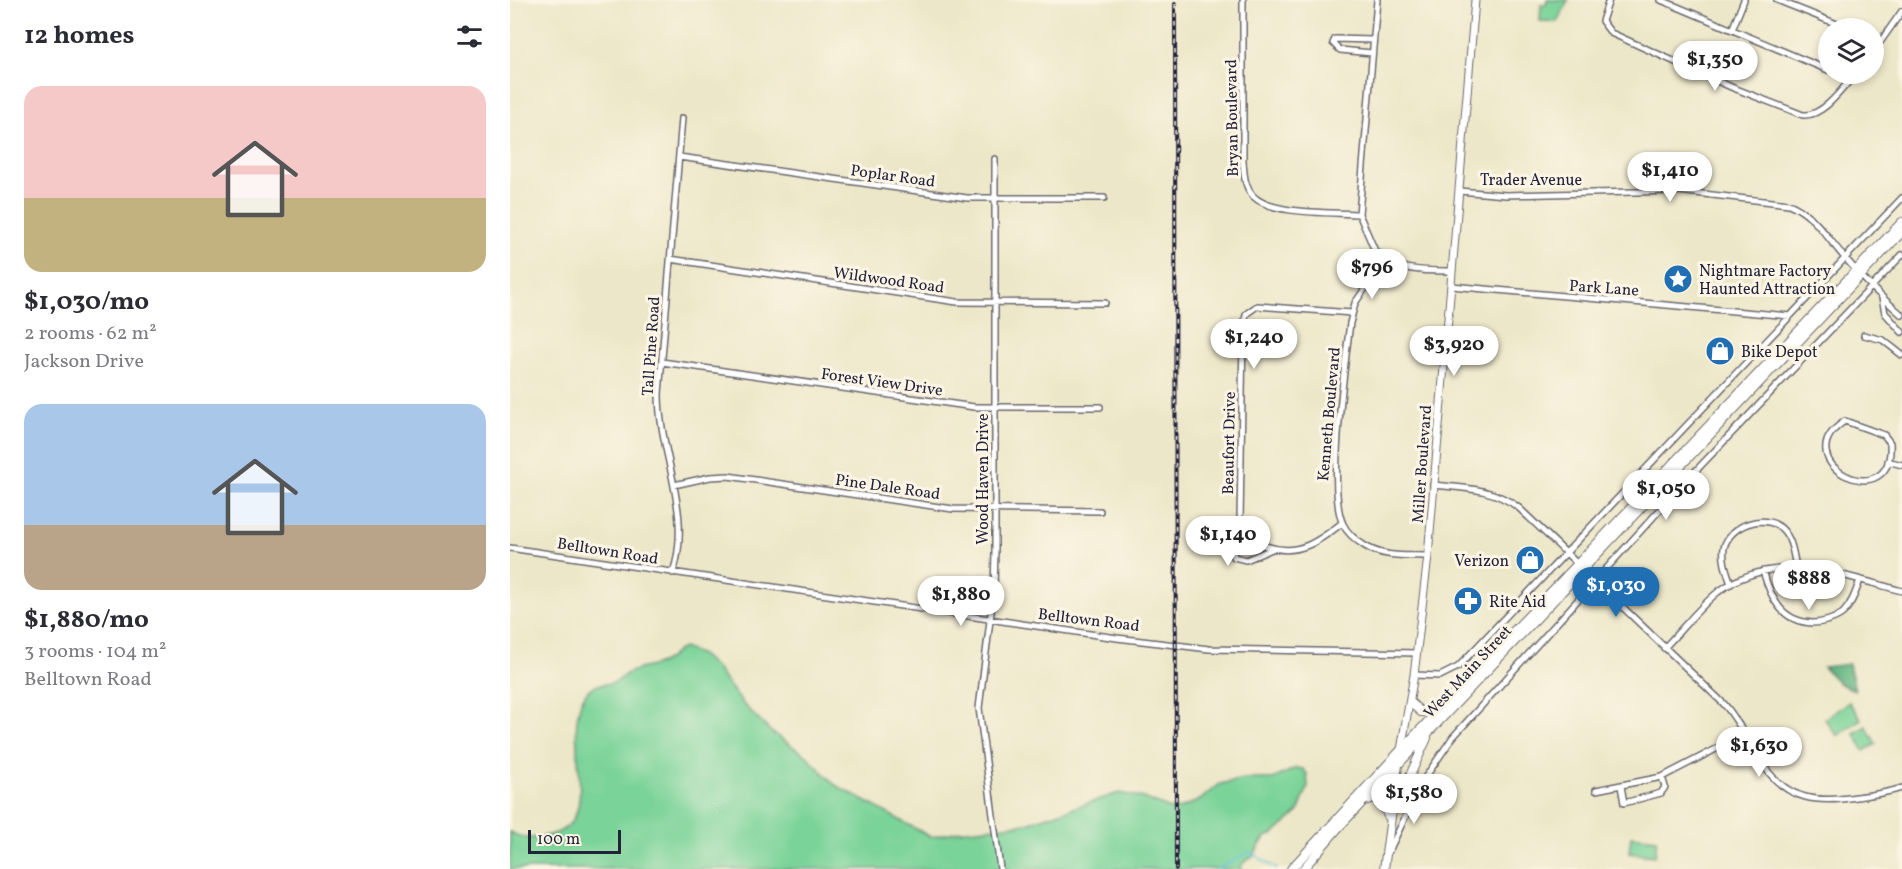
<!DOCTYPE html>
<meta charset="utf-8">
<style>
:root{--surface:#fff;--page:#f7f7f7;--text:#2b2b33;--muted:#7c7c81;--accent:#1f6fb2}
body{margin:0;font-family:Vollkorn,serif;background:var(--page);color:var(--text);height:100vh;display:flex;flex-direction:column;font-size:22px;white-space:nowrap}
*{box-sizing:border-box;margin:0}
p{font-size:20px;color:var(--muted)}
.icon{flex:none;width:33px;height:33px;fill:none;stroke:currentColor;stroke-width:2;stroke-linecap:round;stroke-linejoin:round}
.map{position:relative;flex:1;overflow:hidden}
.panel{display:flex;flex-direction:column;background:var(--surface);width:510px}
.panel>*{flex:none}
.fabs{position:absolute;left:1308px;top:18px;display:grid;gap:12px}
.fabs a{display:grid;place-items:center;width:66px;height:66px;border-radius:50%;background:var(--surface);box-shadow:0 3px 9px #0003;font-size:30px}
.scale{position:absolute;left:18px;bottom:15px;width:93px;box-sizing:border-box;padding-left:6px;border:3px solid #22223b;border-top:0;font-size:16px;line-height:21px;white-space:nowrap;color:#22223b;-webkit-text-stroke:4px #fcf5e5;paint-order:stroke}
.price{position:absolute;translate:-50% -51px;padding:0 14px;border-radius:21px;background:#fff;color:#222;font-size:20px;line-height:39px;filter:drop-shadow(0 2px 3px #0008)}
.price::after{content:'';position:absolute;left:50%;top:36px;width:18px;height:14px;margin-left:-9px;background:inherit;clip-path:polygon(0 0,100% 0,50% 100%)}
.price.active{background:var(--accent);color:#fff}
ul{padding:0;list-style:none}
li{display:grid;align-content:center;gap:12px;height:318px;padding:0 24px}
li span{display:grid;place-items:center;height:186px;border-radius:18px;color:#555}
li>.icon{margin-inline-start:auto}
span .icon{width:108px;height:108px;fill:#fffc;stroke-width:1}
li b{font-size:26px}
h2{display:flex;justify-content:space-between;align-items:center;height:72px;padding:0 24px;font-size:26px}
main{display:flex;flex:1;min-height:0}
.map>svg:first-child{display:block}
.green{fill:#7ad399;stroke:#4e7a6a;stroke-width:1.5}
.forest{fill:#63b581;stroke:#426c5e;stroke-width:1.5}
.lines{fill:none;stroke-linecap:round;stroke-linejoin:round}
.stream{stroke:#5ebfdc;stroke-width:1.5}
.street-casing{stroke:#69676d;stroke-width:8}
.secondary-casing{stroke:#69676d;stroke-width:9}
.primary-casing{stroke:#69676d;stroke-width:10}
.street{stroke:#fff;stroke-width:5}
.secondary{stroke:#fff;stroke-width:7}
.primary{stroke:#fff;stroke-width:8}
.rail-casing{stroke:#22223b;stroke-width:4}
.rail{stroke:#fcf5e5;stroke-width:1.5;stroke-dasharray:4.5;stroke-linecap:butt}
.labels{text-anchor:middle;stroke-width:6;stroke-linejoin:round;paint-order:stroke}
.street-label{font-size:16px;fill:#22223b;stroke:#fcf5e5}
.poi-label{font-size:16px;fill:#22223b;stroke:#fcf5e5;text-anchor:start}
</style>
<main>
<section class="panel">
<h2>12 homes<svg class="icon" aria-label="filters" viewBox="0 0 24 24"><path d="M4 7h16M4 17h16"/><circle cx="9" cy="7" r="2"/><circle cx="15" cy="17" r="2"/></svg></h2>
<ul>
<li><span style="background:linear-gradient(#f6c9c9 60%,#c2b280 0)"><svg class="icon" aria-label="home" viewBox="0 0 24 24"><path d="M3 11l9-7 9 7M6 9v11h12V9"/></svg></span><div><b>$1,030/mo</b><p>2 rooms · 62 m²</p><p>Jackson Drive</p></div></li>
<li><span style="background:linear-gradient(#a9c7e8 65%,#b9a48a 0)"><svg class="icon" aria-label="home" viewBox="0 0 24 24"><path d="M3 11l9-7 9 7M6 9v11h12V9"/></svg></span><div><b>$1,880/mo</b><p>3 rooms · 104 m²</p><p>Belltown Road</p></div></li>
</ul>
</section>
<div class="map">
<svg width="1392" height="869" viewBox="0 0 1392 869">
<rect width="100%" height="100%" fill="#fcf5e5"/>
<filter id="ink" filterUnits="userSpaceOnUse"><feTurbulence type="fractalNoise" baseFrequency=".0167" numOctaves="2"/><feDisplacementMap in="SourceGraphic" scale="12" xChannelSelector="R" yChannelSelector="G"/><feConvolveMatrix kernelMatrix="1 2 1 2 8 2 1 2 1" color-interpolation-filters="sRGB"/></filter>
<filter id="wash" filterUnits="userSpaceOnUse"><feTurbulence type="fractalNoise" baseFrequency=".008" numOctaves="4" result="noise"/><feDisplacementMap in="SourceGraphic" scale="24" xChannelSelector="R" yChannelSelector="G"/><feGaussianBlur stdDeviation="1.35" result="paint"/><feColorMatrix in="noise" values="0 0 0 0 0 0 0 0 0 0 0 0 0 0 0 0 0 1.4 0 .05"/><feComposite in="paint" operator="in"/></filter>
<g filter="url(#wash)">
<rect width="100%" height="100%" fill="#ede7c9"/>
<path class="green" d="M1037,0H1058L1047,22L1030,21L1031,5H1036Z
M174,648L191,655L206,668L233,704L261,732L296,755L325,785L421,837L449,831L514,824L609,793L634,798L660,809H669L690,800L710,784L734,779H763L786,768L793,769L797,774L798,787L788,812L764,834L755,837L743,856L731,865L732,869H0V832C15,840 23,839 39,835C99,823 47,734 76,693C84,682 95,686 105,682C109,681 113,676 116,674C128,667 144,668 155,661C163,657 165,650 174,648Z
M1339,702L1351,719L1327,736L1315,719Z
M1356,726L1366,744L1354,751L1344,733Z
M1121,836L1147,839L1145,856L1119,853Z"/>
<path class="forest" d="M1339,664L1345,690L1330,684L1313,667Z"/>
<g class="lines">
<path class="stream" d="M707,869L740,852L767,869"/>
</g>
</g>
<g filter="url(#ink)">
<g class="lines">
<g class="street-casing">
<path id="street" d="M733,0V161C734,173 734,186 743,196C761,215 823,212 849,214
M867,0L849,214L865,251V263L863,277L845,303L840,323C835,363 817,492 833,524C837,533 847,541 855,546C874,558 897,555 918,556
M1099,0L1092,21L1101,33L1221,87L1293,115C1313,117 1333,88 1345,74
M1151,0L1318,70
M1267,0L1337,28
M1222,30L1234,0
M1364,51L1392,11
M862,53L830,50L823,43L825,39L863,40
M1327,74L1340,79
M169,157L457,198H594
M485,159V551L484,589L469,708L490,869
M949,191L996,195L1168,191L1279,204C1305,215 1318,239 1336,259C1353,279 1372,298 1392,315
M865,251C885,272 915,271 942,271
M160,259L447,302L595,303
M863,277L887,266
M941,286L1280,316
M1372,298L1375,313L1392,332
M1354,335L1373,340L1392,355
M152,362L464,407H590
M1335,421L1374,435L1380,443C1385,518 1272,462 1335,421Z
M1378,461L1392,465
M164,485L200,477L218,476L443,509L590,511
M923,485C955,488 983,488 1009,508L1214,704C1231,723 1239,746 1254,766C1278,801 1308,803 1347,797C1362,795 1377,793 1392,788
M832,523C808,542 787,557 756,546C742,542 734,535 730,521L733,334L736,314L747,306L842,313
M734,533L722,545L724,557L736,560L762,549
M0,548L607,638L699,649L907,653
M1253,571C1261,598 1271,622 1303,623C1312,623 1326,619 1333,613C1342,604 1346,591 1350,580
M163,573C183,512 149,454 149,394L172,118
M1221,584C1217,572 1212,560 1214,548C1219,525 1254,513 1271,528C1282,538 1283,553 1286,567
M1154,648C1172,630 1188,608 1208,592C1265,549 1331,575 1392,591
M904,675L930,676L948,667L1392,198
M1111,786L1114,803L1151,793L1155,787L1152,777
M1086,790L1152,777L1235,734
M879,851L912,782L943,737L1177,480L1392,255"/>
</g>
<g class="secondary-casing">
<path id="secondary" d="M891,750L904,675L918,556L965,0"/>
</g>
<g class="primary-casing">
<path id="primary" d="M900,702L911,712L927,711
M854,801L864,798L871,801L878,816
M884,811L917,738
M781,869L891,750L1392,222
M793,869L829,827L1392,232
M874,869L888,765"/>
</g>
<use href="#street" class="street"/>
<use href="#secondary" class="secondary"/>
<use href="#primary" class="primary"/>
<g class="rail-casing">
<path id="rail" d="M665,4L666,869"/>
</g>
<use href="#rail" class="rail"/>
</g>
</g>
<defs>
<g id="sight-disc" transform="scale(1.5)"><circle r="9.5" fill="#1f6fb2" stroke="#fcf5e5"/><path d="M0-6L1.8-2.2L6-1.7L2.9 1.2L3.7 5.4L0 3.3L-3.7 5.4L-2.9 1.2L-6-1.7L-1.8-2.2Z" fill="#fff"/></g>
<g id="shop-disc" transform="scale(1.5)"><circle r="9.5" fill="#1f6fb2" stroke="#fcf5e5"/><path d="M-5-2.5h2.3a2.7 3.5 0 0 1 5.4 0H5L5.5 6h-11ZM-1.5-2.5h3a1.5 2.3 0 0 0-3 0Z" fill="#fff"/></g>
<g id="pharmacy-disc" transform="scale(1.5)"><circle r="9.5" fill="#1f6fb2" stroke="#fcf5e5"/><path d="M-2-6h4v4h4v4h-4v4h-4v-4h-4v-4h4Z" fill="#fff"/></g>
</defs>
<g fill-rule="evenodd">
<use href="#sight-disc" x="1168" y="279"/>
<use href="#shop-disc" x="1210" y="351"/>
<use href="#shop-disc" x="1020" y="560"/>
<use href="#pharmacy-disc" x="958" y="601"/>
</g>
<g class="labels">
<g class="street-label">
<text transform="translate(721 118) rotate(-91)" y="6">Bryan Boulevard</text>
<text transform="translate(383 175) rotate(8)" y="6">Poplar Road</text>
<text x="1021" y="185">Trader Avenue</text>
<text transform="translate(379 279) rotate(8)" y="6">Wildwood Road</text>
<text transform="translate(1094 287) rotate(4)" y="6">Park Lane</text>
<text transform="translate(140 346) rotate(-86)" y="6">Tall Pine Road</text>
<text transform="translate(372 381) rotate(8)" y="6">Forest View Drive</text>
<text transform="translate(818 414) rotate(-85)" y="6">Kenneth Boulevard</text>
<text transform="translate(718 443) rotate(-89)" y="6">Beaufort Drive</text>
<text transform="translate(911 464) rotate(-86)" y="6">Miller Boulevard</text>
<text transform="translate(472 479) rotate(-90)" y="6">Wood Haven Drive</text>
<text transform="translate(378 486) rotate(8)" y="6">Pine Dale Road</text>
<text transform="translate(98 550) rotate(9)" y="6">Belltown Road</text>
<text transform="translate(579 619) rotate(7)" y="6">Belltown Road</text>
<text transform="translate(957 671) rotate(-47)" y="6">West Main Street</text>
</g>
<g class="poi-label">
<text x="1189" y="276">Nightmare Factory<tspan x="1189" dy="18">Haunted Attraction</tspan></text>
<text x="1231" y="357">Bike Depot</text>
<text x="999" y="566" text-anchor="end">Verizon</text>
<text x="979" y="607">Rite Aid</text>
</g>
</g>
</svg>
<div class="fabs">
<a><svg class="icon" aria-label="layers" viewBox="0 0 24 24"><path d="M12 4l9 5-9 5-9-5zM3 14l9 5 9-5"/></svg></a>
</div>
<div class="scale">100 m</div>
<b class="price" style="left:1205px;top:92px">$1,350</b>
<b class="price" style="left:1160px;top:203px">$1,410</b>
<b class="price" style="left:862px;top:300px">$796</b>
<b class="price" style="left:744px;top:370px">$1,240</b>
<b class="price" style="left:944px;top:377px">$3,920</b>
<b class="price" style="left:1156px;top:521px">$1,050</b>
<b class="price" style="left:718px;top:567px">$1,140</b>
<b class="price" style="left:1299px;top:611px">$888</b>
<b class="price active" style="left:1106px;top:618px">$1,030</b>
<b class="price" style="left:451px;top:627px">$1,880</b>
<b class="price" style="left:1249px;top:778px">$1,630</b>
<b class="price" style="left:904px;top:825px">$1,580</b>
</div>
</main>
